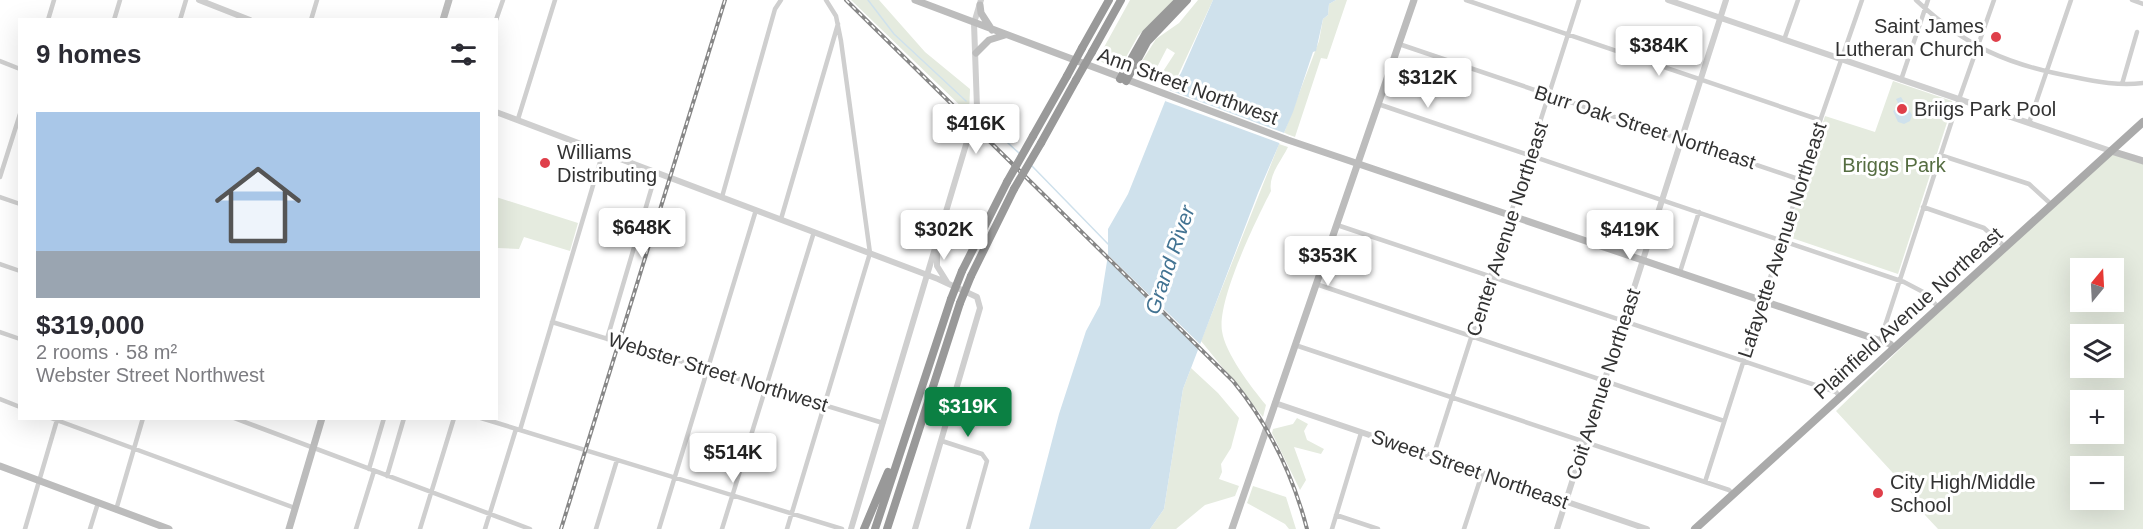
<!DOCTYPE html>
<meta charset="utf-8">
<style>
:root{--surface:#fff;--page:#f7f7f7;--text:#2b2b33;--muted:#7c7c81;--accent:#0b8043}
body{margin:0;font-family:Helvetica,sans-serif;background:var(--page);color:var(--text);height:100vh;display:flex;flex-direction:column;font-size:22px;white-space:nowrap}
*{box-sizing:border-box;margin:0}
p{font-size:20px;color:var(--muted)}
.icon{flex:none;width:33px;height:33px;fill:none;stroke:currentColor;stroke-width:2;stroke-linecap:round;stroke-linejoin:round}
.map{position:relative;flex:1;overflow:hidden}
.side{position:absolute;left:18px;top:18px;width:480px;height:402px;display:flex;flex-direction:column;background:var(--surface);border-radius:0px;box-shadow:0 6px 24px #0002}
.side>*{flex:none}
.needle{width:39px;rotate:18deg}
.controls{position:absolute;left:2070px;top:258px;display:grid;gap:12px}
.controls a{display:grid;place-items:center;width:54px;height:54px;border-radius:0px;background:var(--surface);box-shadow:0 6px 24px #0002;font-size:30px}
.price{position:absolute;translate:-50% -51px;padding:0 14px;border-radius:6px;background:#fff;color:#222;font-size:20px;line-height:39px;filter:drop-shadow(0 2px 3px #0008)}
.price::after{content:'';position:absolute;left:50%;top:36px;width:18px;height:14px;margin-left:-9px;background:inherit;clip-path:polygon(0 0,100% 0,50% 100%)}
.price.on{background:var(--accent);color:#fff}
ul{padding:0;list-style:none}
li{display:grid;align-content:center;gap:12px;height:318px;padding:0 18px}
li span{display:grid;place-items:center;height:186px;border-radius:0px;color:#555}
li>.icon{margin-inline-start:auto}
span .icon{width:108px;height:108px;fill:#fffc;stroke-width:1}
li b{font-size:26px}
h2{display:flex;justify-content:space-between;align-items:center;height:72px;padding:0 18px;font-size:26px}
.map>svg:first-child{display:block}
.green{fill:#e5ebdf;fill-rule:evenodd}
.water{fill:#cfe1ec}
.pier{fill:#fff}
.lines{fill:none;stroke-linecap:round;stroke-linejoin:round}
.stream{stroke:#cfe1ec;stroke-width:1.5}
.minor{stroke:#cfcfcf;stroke-width:4.5}
.tertiary{stroke:#cfcfcf;stroke-width:6}
.secondary{stroke:#bcbcbc;stroke-width:7}
.primary{stroke:#aaa;stroke-width:8}
.motorway{stroke:#999;stroke-width:8}
.rail-casing{stroke:#878787;stroke-width:4}
.rail{stroke:#fff;stroke-width:1.5;stroke-dasharray:4.5;stroke-linecap:butt}
.motorway-bridge{stroke:#999;stroke-width:8}
.poi-dot{fill:#df3f4a;stroke:#fff;stroke-width:2}
.labels{text-anchor:middle;stroke-width:6;stroke-linejoin:round;paint-order:stroke}
.poi-label{font-size:20px;fill:#323232;stroke:#fff;text-anchor:start}
.street-label{font-size:20px;fill:#323232;stroke:#fff}
.park-label{font-size:20px;fill:#556d41;stroke:#fff}
.water-label{font-size:21px;font-style:italic;fill:#427392;stroke:#fff}
</style>
<div class="map">
<svg width="2143" height="529" viewBox="0 0 2143 529">
<rect width="100%" height="100%" fill="#fff"/>
<path class="green" d="M851,0H879L925,52L970,89L969,114Z
M1130,0H1174L1138,36L1121,66H1111L1097,60Z
M1198,0H1213L1175,82L1160,76L1175,53L1167,48L1153,75L1137,69L1156,39L1179,23Z
M1336,0H1347L1327,59L1321,58L1295,137L1284,133L1319,41L1323,19L1328,15L1329,4Z
M1893,81L1952,101L1953,104L1898,274L1786,236L1825,116L1875,132Z
M1279,144L1288,147C1282,160 1268,175 1271,191C1256,220 1217,300 1222,331C1225,353 1251,387 1266,405L1263,417L1201,341Z
M2113,154L2143,164V529H1938L1924,514L1926,509L1836,411L1970,281ZM2080,268H2114V302H2080ZM2080,334H2114V368H2080ZM2080,400H2114V434H2080ZM2080,466H2114V500H2080Z
M496,197L578,223L570,251L524,237L519,249L497,248Z
M1191,368L1218,393L1239,418L1231,448L1221,464L1222,472L1219,479L1239,486L1235,496L1205,505L1176,529H1150L1164,509L1183,389Z
M1297,418L1308,424L1304,431L1307,440L1324,449L1321,454L1294,447L1306,480L1300,490L1272,433L1273,429L1293,424Z
M1253,486L1286,497L1296,529H1289L1285,524L1247,503Z"/>
<path class="water" d="M1213,0H1336L1329,4L1328,15L1323,19L1316,51L1313,52L1293,112L1258,193L1183,389L1164,509L1150,529H1029L1059,414L1086,331L1100,305L1108,255V229L1128,194L1170,89L1181,73Z
M1901,97L1912,115L1910,121L1904,124L1898,122L1893,111L1900,107L1896,99Z"/>
<path class="pier" d="M1169,90L1287,134L1282,144L1165,101Z
M1105,252L1201,345L1199,347L1105,255Z"/>
<g class="lines">
<path class="stream" d="M868,0L894,34L966,101
M983,120L1020,154
M1032,166L1108,244"/>
<path class="minor" d="M1466,0L1820,120
M1916,0C1966,47 2008,65 2074,77C2097,82 2120,86 2143,83
M2132,0L2143,4
M48,20L54,0
M114,20L120,0
M180,20L186,0
M311,20L317,0
M496,20L503,0
M1784,40L1798,0
M1399,44L1801,180
M0,61L20,69
M1901,80L1928,0
M2122,84L2137,32
M1378,104L1904,282L1925,293L1939,308
M518,119L555,0
M2029,123L2071,0
M1940,155L2029,184L2052,205
M0,177L20,114
M0,197L20,204
M722,197L775,9L781,0
M1923,207L1984,228L2005,247
M781,219L838,24
M1337,225L1836,392L1840,397
M0,264L20,271
M1680,272L1699,212
M1316,284L1724,421
M552,322L883,423
M0,332L20,339
M607,339L656,173
M1880,341L1957,105L1994,0
M1295,345L1705,482L1729,490L1733,494
M0,399L20,407
M51,418L295,508
M234,418L530,529
M481,418L842,529
M520,430L603,152
M942,441L982,454L987,461L968,529
M1433,457L1579,0
M369,469L384,418
M387,476L404,418
M1705,482L1821,118L1862,0
M116,510L143,418
M1336,515L1378,529
M25,529L57,420
M90,529L98,503
M356,529L374,471
M420,529L454,418
M485,529L516,429
M596,529L617,460
M659,529L756,210
M722,529L814,232
M787,529L870,253L841,41L836,16L826,0
M1332,529L1361,433
M1464,529L1482,474"/>
<path class="tertiary" d="M199,0L250,20
M1668,0L2111,151
M496,112L938,279L977,297L980,308L915,529
M937,253V266L947,282
M1275,403L1647,529
M851,529L977,108L974,23L981,0
M1557,529L1726,0"/>
<path class="secondary" d="M915,0L1288,140L1890,344L1894,348
M980,5L981,13L992,30
M443,20L449,0
M976,53L989,40L1005,35
M2111,151L2143,161
M0,466L169,529
M289,529L322,418
M1232,529L1414,0"/>
<path class="primary" d="M1695,529L2143,122"/>
<path class="motorway" d="M1082,48L1109,0
M1092,52L1121,0
M1120,79L1146,33L1179,0
M1126,81L1147,42L1187,0
M1033,136L1067,76
M1041,143L1076,80
M962,271L1007,182
M971,276L1014,189
M864,529L888,472
M875,529L951,299
M887,529L960,303"/>
<g class="rail-casing">
<path id="rail" d="M846,0L1233,381C1269,425 1293,475 1307,529
M561,529L725,0"/>
</g>
<use href="#rail" class="rail"/>
<path class="motorway-bridge" d="M1067,76L1082,48
M1076,80L1092,52
M1007,182L1033,136
M1014,189L1041,143
M951,299L962,271
M960,303L971,276"/>
</g>
<g class="poi-dot">
<circle cx="1996" cy="37" r="6"/>
<circle cx="1902" cy="109" r="6"/>
<circle cx="545" cy="163" r="6"/>
<circle cx="1878" cy="493" r="6"/>
</g>
<g class="labels">
<g class="poi-label">
<text x="1984" y="33" text-anchor="end">Saint James<tspan x="1984" dy="23">Lutheran Church</tspan></text>
<text x="1914" y="116">Briigs Park Pool</text>
<text x="557" y="159">Williams<tspan x="557" dy="23">Distributing</tspan></text>
<text x="1890" y="489">City High/Middle<tspan x="1890" dy="23">School</tspan></text>
</g>
<g class="street-label">
<text transform="translate(1188 86) rotate(20)" y="7">Ann Street Northwest</text>
<text transform="translate(1645 127) rotate(18)" y="7">Burr Oak Street Northeast</text>
<text transform="translate(1507 229) rotate(-72)" y="7">Center Avenue Northeast</text>
<text transform="translate(1782 240) rotate(-72)" y="7">Lafayette Avenue Northeast</text>
<text transform="translate(1908 313) rotate(-42)" y="7">Plainfield Avenue Northeast</text>
<text transform="translate(718 372) rotate(17)" y="7">Webster Street Northwest</text>
<text transform="translate(1603 384) rotate(-72)" y="7">Coit Avenue Northeast</text>
<text transform="translate(1470 469) rotate(19)" y="7">Sweet Street Northeast</text>
</g>
<g class="park-label">
<text x="1894" y="172">Briggs Park</text>
</g>
<g class="water-label">
<text transform="translate(1170 260) rotate(-71)" y="7">Grand River</text>
</g>
</g>
</svg>
<div class="controls">
<a><svg class="needle" viewBox="-14 -14 28 28"><path d="M0-13l5 13h-10z" fill="#e53935"/><path d="M0 13l5-13h-10z" fill="#7c7c81"/></svg></a>
<a><svg class="icon" aria-label="layers" viewBox="0 0 24 24"><path d="M12 4l9 5-9 5-9-5zM3 14l9 5 9-5"/></svg></a>
<a>+</a>
<a>−</a>
</div>
<b class="price" style="left:1659px;top:77px">$384K</b>
<b class="price" style="left:1428px;top:109px">$312K</b>
<b class="price" style="left:976px;top:155px">$416K</b>
<b class="price" style="left:642px;top:259px">$648K</b>
<b class="price" style="left:944px;top:261px">$302K</b>
<b class="price" style="left:1630px;top:261px">$419K</b>
<b class="price" style="left:1328px;top:287px">$353K</b>
<b class="price on" style="left:968px;top:438px">$319K</b>
<b class="price" style="left:733px;top:484px">$514K</b>
<section class="side">
<h2>9 homes<svg class="icon" aria-label="filters" viewBox="0 0 24 24"><path d="M4 7h16M4 17h16"/><circle cx="9" cy="7" r="2"/><circle cx="15" cy="17" r="2"/></svg></h2>
<ul>
<li><span style="background:linear-gradient(#a9c7e8 75%,#9aa5b1 0)"><svg class="icon" aria-label="home" viewBox="0 0 24 24"><path d="M3 11l9-7 9 7M6 9v11h12V9"/></svg></span><div><b>$319,000</b><p>2 rooms · 58 m²</p><p>Webster Street Northwest</p></div></li>
</ul>
</section>
</div>
